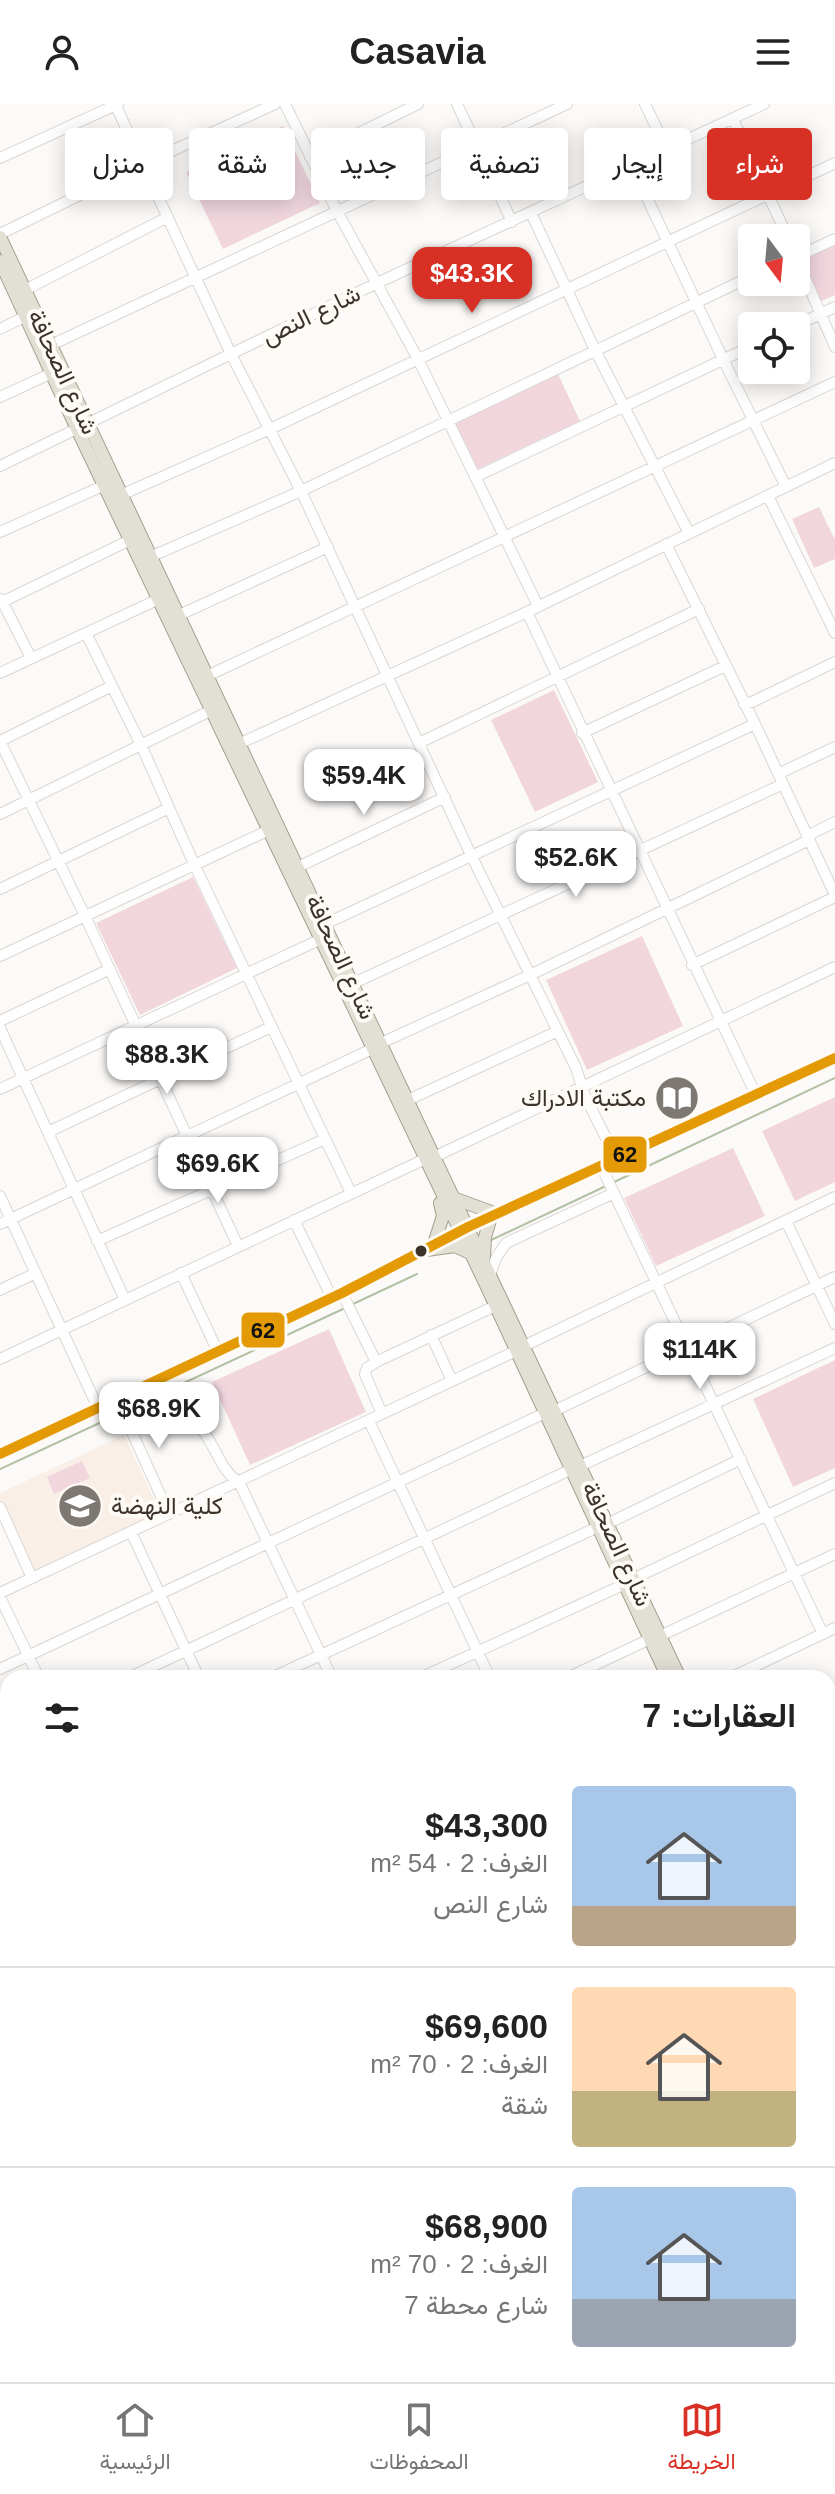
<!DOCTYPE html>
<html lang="ar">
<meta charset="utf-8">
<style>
:root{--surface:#fff;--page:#f2f2f2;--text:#222;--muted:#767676;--line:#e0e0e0;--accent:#d93025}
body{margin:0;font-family:Arial,Vazirmatn,sans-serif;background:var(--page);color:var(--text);direction:rtl;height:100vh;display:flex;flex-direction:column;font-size:30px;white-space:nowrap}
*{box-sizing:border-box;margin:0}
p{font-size:26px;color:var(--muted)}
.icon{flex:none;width:44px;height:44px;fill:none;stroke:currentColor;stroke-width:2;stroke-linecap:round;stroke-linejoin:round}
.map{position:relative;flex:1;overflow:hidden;direction:ltr}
.panel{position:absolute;left:0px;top:1566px;width:836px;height:712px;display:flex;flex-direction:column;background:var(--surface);border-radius:24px 24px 0 0;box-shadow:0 4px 20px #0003;direction:rtl}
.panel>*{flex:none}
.hud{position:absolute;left:24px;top:24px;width:788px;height:72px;direction:rtl;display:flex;gap:16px}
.needle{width:52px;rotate:164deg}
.fabs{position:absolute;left:738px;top:120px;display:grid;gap:16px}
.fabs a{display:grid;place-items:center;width:72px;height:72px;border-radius:8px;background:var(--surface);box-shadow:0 4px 20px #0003;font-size:40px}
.price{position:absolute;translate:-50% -68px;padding:0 18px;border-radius:16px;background:#fff;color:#222;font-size:26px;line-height:52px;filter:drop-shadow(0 2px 4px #0008)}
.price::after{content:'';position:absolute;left:50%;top:48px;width:24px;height:18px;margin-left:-12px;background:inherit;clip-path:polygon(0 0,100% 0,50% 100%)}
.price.on{background:var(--accent);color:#fff}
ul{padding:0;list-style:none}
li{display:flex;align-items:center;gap:24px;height:200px;padding:0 40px}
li+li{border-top:2px solid var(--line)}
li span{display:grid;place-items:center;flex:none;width:224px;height:160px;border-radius:8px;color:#555}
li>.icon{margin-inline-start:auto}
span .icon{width:96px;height:96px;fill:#fffc;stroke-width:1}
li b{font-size:34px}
h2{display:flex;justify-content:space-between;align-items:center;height:96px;padding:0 40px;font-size:34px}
.pill{padding:0 28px;border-radius:8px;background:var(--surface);box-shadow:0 4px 20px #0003;font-size:28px;line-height:72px}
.pill.on{background:var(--accent);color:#fff}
header{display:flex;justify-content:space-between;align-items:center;height:104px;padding:0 40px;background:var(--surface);font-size:36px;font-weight:700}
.tab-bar{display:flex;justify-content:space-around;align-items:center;height:112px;border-top:2px solid var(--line);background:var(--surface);font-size:22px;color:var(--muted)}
.tab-bar a{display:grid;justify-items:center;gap:4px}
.tab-bar .on{color:var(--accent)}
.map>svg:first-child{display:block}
.built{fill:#f9efe7}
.green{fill:#f1d6de}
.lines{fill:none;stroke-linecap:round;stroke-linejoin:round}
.stream{stroke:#b1c1a4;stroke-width:2}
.minor-casing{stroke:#dad6d2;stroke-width:12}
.major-casing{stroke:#a5a08c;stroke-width:14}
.minor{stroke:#fffefe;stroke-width:10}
.major{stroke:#e2e0d5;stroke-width:12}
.bus-1-casing{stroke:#fefaf6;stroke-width:16}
.bus-1{stroke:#e49a04;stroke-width:10}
.bus-dot{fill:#3a322b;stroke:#fefaf6;stroke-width:3}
.labels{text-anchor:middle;stroke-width:8;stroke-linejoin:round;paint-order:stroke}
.street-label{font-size:24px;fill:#3a322b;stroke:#fefaf6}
.poi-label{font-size:24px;fill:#3a322b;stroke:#fefaf6;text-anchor:end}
.line-badge{stroke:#fefaf6;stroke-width:3}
.pale-badge-label{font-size:22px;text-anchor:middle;font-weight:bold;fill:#111}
</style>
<header><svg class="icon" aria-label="menu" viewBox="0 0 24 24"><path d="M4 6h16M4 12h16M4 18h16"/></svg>Casavia<svg class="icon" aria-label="person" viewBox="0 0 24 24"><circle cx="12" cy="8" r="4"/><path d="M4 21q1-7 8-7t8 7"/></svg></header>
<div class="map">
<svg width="835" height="2278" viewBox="0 0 835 2278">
<rect width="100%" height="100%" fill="#fcfaf8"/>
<path class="built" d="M124,1331L160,1408L33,1467L0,1397V1389Z
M410,2270H544L548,2278H394Z"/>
<path class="green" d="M283,22L320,99L223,145L186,68Z
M835,132V191L817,199L796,152Z
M557,268L580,317L475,366L452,318Z
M819,403L835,436V455L814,464L792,415Z
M554,586L598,678L535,708L491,616Z
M193,773L237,864L140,911L96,819Z
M642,832L683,922L587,966L546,876Z
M835,993V1078L795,1097L762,1027Z
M733,1044L765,1112L656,1162L624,1094Z
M329,1225L366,1308L250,1361L212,1278Z
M835,1256V1364L793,1383L753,1295Z
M82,1357L90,1374L54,1390L47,1373Z"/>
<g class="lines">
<path class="stream" d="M612,1079L835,974
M489,1137L606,1082
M353,1200L417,1170
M128,1305L343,1205
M0,1365L119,1310"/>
<g class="minor-casing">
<path id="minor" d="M115,0L231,250L301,387L471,751L576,964L585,992L617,1056
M285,0L337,107L418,255L538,502
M457,0L512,118
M645,0L667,46
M733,15L788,134
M310,53L418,0
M0,54L118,0
M632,62L723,255L786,383
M531,109L595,246L689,429
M0,130L143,60L275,0
M796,153L835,243
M796,153L835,135
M25,186L168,113
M795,222L835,203
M0,225L26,212
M51,241L567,0
M0,293L52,269
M0,362L375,180L764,0
M475,373L752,242
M121,391L270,325L835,59
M768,392L835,529
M0,428L105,381
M666,440L755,620L835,791
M150,453L301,387L752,172
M1,495L31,554
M0,499L132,435
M527,508L756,991
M177,512L328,443
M86,529L142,643L194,760L351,1089
M0,569L159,495
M207,572L835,278
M744,600L752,598L835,558
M582,629L725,562
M0,637L85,812L238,1142
M0,637L112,582
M419,639L699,505
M232,643L527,508L835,359
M778,670L835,643
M0,710L212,606
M807,732L835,718
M298,763L445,693
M0,785L169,704
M325,820L755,620
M0,852L269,726
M692,861L835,793
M354,879L783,680
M0,917L110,865
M0,924L125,1196
M381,939L530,871L809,736
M0,985L321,835
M408,996L558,927
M48,1028L271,923
M434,1053L835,863
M602,1064L823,1530
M0,1092L98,1304
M294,1116L332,1194
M786,1117L835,1220
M0,1120L372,945
M97,1137L325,1035
M181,1169L218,1248
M489,1174L496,1154L506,1139L614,1089
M0,1186L36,1169
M342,1189L376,1258L367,1264L365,1270L382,1310
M431,1231L452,1277
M524,1242L835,1093
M0,1255L425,1055
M376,1258L495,1202
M117,1295L169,1410
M554,1307L835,1173
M125,1313H183C213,1321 214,1363 239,1378L332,1574
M369,1317L490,1574
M0,1350L342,1189L468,1123L835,954
M580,1362L835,1244
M0,1403L32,1474
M607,1420L741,1355
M131,1428L199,1574
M633,1475L835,1379
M0,1489L516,1247
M0,1493L39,1574
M660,1532L835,1450
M0,1565L545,1309
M128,1574L572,1365
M271,1574L598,1423
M420,1574L625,1480
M567,1574L650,1535
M730,1574L835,1524
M828,1615L835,1612
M0,1654L8,1672
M828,1689L835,1686
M0,1695L8,1691
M828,1758L835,1754
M0,1762L8,1758
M828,1822L835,1819
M0,1829L8,1825
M0,1895L8,1891
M0,1943L8,1960
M828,1954L835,1951
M828,2025L835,2022
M0,2032L8,2029
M828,2088L835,2084
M0,2103L8,2100
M828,2154L835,2151
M0,2177L8,2173
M828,2221L835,2218
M828,2246L835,2260
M0,2248L8,2244
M555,2270L559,2278
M224,2275L234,2270
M77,2278L94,2270
M353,2278L369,2270
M383,2278L399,2270
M565,2278L582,2270
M710,2278L727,2270"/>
</g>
<g class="major-casing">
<path id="major" d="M0,133L680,1574
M0,157L77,325L486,1181L668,1574
M453,1094L497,1110
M434,1140L443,1112L440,1099
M420,1147L455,1142L470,1149
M484,1153L485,1133L491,1113
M828,1887L835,1902
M828,1908L835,1923"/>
</g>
<use href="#minor" class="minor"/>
<use href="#major" class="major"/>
<g class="bus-1-casing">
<path id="bus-1" d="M0,1350L342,1189L468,1123L835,954"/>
</g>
<use href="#bus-1" class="bus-1"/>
</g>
<defs>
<g id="library-disc" transform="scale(2.3)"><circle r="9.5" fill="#7e7873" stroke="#fefaf6"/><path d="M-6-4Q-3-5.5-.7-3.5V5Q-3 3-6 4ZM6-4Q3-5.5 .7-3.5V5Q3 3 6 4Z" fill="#fff"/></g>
<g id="university-disc" transform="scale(2.3)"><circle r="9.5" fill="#7e7873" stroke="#fefaf6"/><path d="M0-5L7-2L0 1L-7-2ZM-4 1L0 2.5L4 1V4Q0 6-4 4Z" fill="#fff"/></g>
</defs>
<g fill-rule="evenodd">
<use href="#library-disc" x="677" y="994"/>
<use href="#university-disc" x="80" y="1402"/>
</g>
<circle class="bus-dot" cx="421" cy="1147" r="7"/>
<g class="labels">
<g class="street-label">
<text transform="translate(311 211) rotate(-26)" y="8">شارع النص</text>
<text transform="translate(63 268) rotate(65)" y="8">شارع الصحافة</text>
<text transform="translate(341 853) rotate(65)" y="8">شارع الصحافة</text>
<text transform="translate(617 1440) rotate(65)" y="8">شارع الصحافة</text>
</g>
<g class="poi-label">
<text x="646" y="1002">مكتبة الادراك</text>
<text x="111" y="1410" text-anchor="start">كلية النهضة</text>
</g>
</g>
<g class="line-badge">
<rect x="602" y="1031" width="46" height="39" rx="8" fill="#e49a04"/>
<rect x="240" y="1207" width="46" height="38" rx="8" fill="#e49a04"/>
</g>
<g class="pale-badge-label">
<text x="625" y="1058">62</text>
<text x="263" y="1234">62</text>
</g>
</svg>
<div class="fabs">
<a><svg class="needle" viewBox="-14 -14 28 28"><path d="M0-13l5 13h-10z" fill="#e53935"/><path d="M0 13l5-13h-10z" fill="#767676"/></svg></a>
<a><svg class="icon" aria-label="locate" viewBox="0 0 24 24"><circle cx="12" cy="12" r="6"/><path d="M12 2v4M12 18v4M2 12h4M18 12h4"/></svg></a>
</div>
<b class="price on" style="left:472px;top:211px">$43.3K</b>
<b class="price" style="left:364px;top:713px">$59.4K</b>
<b class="price" style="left:576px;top:795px">$52.6K</b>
<b class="price" style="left:167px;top:992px">$88.3K</b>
<b class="price" style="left:218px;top:1101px">$69.6K</b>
<b class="price" style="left:700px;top:1287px">$114K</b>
<b class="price" style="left:159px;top:1346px">$68.9K</b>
<div class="hud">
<a class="pill on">شراء</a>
<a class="pill">إيجار</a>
<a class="pill">تصفية</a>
<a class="pill">جديد</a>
<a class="pill">شقة</a>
<a class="pill">منزل</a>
</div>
<section class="panel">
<h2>العقارات: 7<svg class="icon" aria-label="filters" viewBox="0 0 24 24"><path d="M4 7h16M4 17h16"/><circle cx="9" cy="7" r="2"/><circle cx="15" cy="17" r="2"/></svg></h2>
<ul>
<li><span style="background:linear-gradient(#a9c7e8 75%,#b9a48a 0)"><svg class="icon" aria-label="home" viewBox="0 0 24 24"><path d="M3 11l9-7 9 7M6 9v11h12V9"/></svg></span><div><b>$43,300</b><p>الغرف: 2 · 54 m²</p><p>شارع النص</p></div></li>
<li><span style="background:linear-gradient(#ffd9b3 65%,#c2b280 0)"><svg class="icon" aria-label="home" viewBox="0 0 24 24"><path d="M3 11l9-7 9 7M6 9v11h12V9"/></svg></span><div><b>$69,600</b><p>الغرف: 2 · 70 m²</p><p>شقة</p></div></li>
<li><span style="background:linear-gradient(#a9c7e8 70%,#9aa5b1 0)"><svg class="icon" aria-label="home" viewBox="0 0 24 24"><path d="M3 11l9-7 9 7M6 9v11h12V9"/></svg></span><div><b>$68,900</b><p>الغرف: 2 · 70 m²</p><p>شارع محطة 7</p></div></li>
</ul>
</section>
</div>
<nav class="tab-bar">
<a class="on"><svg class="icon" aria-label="map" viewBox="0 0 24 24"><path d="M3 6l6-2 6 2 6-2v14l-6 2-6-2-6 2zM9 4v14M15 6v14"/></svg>الخريطة</a>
<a><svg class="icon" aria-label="saved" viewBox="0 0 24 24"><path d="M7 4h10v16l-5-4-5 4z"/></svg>المحفوظات</a>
<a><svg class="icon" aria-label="home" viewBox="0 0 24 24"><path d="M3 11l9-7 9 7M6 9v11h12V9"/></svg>الرئيسية</a>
</nav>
